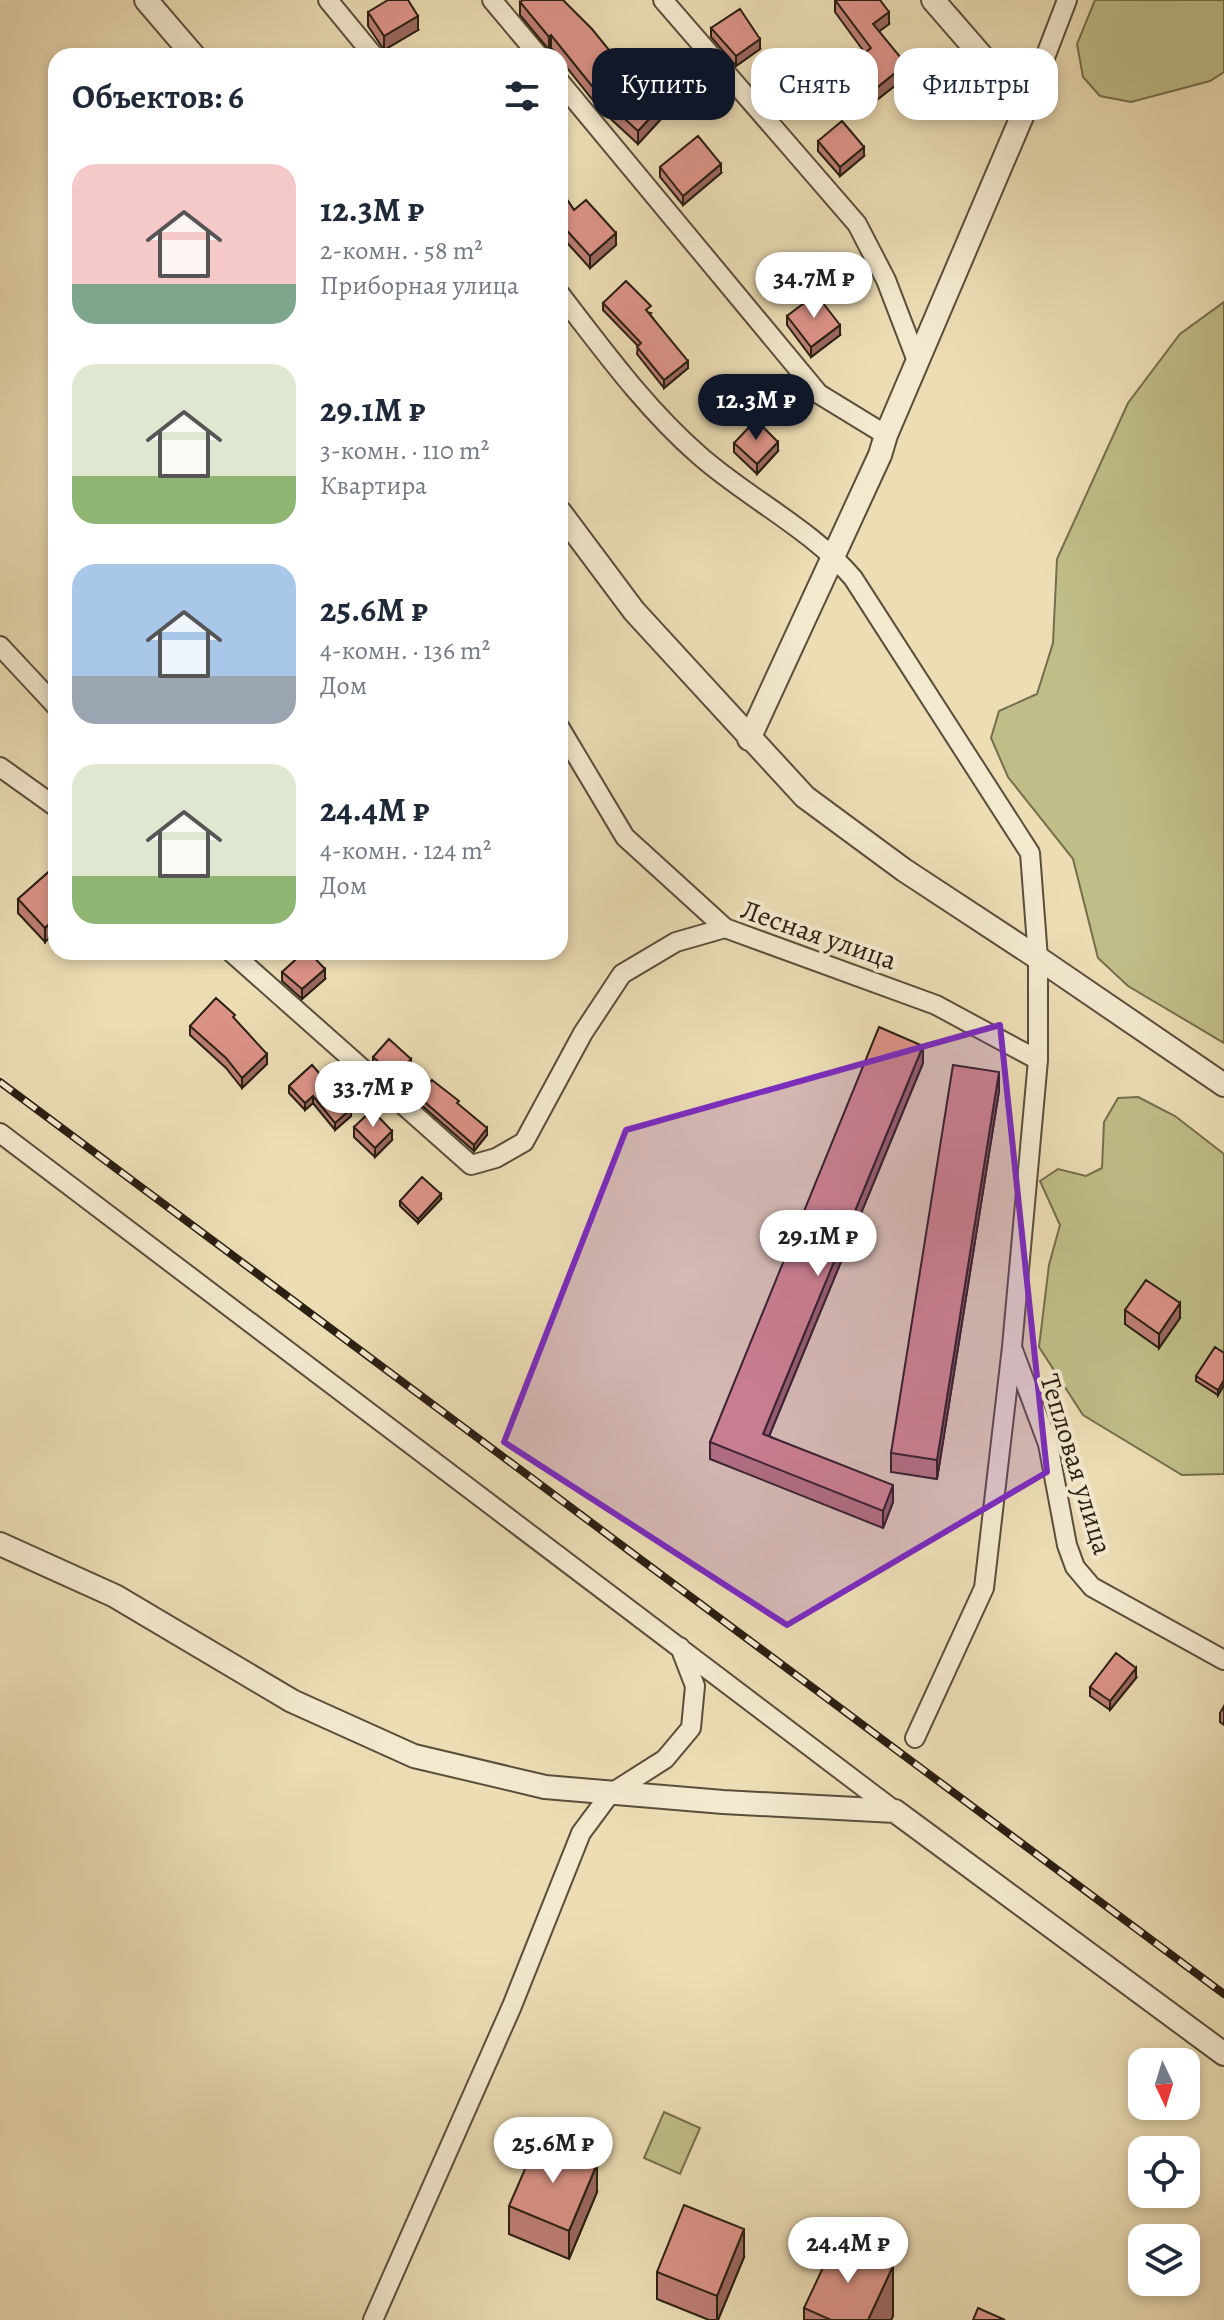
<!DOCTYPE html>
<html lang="ru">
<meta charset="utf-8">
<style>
:root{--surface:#fff;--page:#f6f6f7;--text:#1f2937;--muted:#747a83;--accent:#111827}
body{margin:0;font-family:Alegreya,serif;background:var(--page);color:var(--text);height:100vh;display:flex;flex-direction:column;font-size:30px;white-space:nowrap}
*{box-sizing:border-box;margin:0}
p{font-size:26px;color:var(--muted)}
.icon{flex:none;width:44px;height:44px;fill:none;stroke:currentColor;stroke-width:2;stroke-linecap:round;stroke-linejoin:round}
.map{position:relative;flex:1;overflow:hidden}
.side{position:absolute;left:48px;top:48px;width:520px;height:912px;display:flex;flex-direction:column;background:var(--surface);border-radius:24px;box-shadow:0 4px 12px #0003}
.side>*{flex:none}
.guide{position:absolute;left:592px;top:48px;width:512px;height:72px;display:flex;gap:16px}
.needle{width:52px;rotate:176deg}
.buttons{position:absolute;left:1128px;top:2048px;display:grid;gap:16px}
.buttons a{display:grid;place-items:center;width:72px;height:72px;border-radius:16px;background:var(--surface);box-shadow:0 4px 12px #0003;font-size:40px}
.price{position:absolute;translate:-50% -68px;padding:0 18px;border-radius:28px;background:#fff;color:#222;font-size:26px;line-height:52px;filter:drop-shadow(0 2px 4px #0008)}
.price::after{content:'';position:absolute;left:50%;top:48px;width:24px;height:18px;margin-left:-12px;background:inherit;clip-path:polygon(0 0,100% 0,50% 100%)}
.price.on{background:var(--accent);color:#fff}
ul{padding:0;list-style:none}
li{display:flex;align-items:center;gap:24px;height:200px;padding:0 24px}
li span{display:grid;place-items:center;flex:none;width:224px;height:160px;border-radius:24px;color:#555}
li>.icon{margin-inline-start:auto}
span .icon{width:96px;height:96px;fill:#fffc;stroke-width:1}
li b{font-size:34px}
h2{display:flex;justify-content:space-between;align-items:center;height:96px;padding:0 24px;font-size:34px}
.chip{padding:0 28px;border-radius:24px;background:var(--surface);box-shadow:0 4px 12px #0003;font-size:28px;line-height:72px}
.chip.on{background:var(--accent);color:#fff}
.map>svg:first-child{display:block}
.green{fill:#c0be88;stroke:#756e4d;stroke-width:2}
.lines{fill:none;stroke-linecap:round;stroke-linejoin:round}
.minor-casing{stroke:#5a4e3b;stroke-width:22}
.tertiary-casing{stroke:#5a4e3b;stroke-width:26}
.minor{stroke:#f3e9cf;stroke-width:18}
.tertiary{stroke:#f3e9cf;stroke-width:22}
.rail-casing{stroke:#2a1f12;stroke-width:8}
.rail{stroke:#f3e9cf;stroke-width:5;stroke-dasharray:15;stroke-linecap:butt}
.wall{fill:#bd7e75;stroke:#2a1f12;stroke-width:2}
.shaded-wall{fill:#9a675f;stroke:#2a1f12;stroke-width:2}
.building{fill:#dc9388;stroke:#2a1f12;stroke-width:2}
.marked{fill:#7b2cbf;fill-opacity:0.2;stroke:#7b2cbf;stroke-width:6;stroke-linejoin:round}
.labels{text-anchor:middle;stroke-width:8;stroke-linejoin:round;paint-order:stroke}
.street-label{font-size:28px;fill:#2a1f12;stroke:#f3e9cf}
</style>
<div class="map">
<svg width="1224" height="2320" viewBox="0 0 1224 2320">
<rect width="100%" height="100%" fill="#ecddb5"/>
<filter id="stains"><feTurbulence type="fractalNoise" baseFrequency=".0025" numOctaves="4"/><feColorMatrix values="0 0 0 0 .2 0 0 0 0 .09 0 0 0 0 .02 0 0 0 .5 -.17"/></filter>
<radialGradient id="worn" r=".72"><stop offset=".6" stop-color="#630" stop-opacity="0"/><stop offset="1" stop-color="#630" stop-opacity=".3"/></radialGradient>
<path class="green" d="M1095,0H1224V72L1210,81L1131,102L1100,96L1083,77L1077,44Z
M1224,302V1043L1128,986L1098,958L1073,859L1008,777L991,738L999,711L1037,694L1053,643L1057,559L1128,403L1180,334Z
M1138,1097L1175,1116L1224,1154V1474L1182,1475L1083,1415L1039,1347L1049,1265L1060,1225L1040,1181L1058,1169L1086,1176L1102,1168L1104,1122L1118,1098Z
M664,2112L700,2128L680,2174L644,2158Z"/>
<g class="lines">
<g class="minor-casing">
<path id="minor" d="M328,0L374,56
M492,0L539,56
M663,0L857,224L886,280L917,361
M560,82L819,394L886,435
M1026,107L1067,0
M560,294C604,351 646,409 700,456C749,499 810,528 853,578L1030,853L1038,958V1060L1012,1347L984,1588L915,1738
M0,646L56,706
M560,728L625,837L725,928
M0,767L56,807
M231,952L471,1165L496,1158L524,1142L583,1033L622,974L676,942L725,928L936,1005L1038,1060
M0,1133L895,1811
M1013,1350L1048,1444L1067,1545L1075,1567L1092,1587L1224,1660
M373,2320L512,2006L581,1833L610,1794L665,1759L691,1728L695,1686L680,1647"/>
</g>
<g class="tertiary-casing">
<path id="tertiary" d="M146,0L194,56
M560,512L634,611L805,797L904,870L1038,958L1224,1085
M749,739L880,455L886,435L1026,107L933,0
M0,1544L115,1596L292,1701L414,1756L545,1787L723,1802L895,1811L1224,2054"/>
</g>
<use href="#minor" class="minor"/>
<use href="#tertiary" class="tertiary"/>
<g class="rail-casing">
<path id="rail" d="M0,1082L1224,1994"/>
</g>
<use href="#rail" class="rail"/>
</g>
<path class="wall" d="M835,0L889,24L879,31L906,77L869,106L847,79V67L865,53L835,12Z
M520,2L661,119L638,144L600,109L560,59V56H558L551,48L549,50L520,15Z
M368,12L418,30L384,50L368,26Z
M711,28L760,49L736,66L711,37Z
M763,79L812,86L786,112L763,89Z
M818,141L864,156L840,176L818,151Z
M660,167L721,173L683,205L660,177Z
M560,189L574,210L616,245L590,268L560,235Z
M603,303L651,313L650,314L688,368L664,388L637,354L638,346L603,310Z
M787,316L840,335L811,357L787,325Z
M732,398L774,400L747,422L732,403Z
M734,443L778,451L757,474L734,452Z
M53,868L45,942L18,913V899Z
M282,972L325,979L302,999L282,981Z
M235,1020L267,1064L242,1088L226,1068L190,1035V1026Z
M373,1057L411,1064L395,1081L373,1062Z
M923,1063L769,1436L893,1502L883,1528L710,1459V1442Z
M312,1065L351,1116L335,1130L313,1103L305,1110L289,1093V1086Z
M999,1091L937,1479L891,1472V1453Z
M419,1097L487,1135L474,1151L419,1103Z
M354,1127L392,1140L375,1157L354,1137Z
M441,1199L418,1223L400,1206V1201Z
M1125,1310L1180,1318L1159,1348L1125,1324Z
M1224,1353V1385L1218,1395L1196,1381V1376Z
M1136,1678L1110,1710L1090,1696V1687Z
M1224,1706V1725L1220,1722V1713Z
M597,2192L569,2259L509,2234V2206Z
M744,2257L718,2320H709L657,2299V2272Z
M804,2308L893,2316L891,2320H804Z"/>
<path class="shaded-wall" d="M889,12V24L873,36V24Z
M418,16V30L384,50V36Z
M551,35V48L549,50V37Z
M760,39V49L736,66V56Z
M906,64V77L869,106V94Z
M812,76V86L786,112V102Z
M661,106V119L638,144V131Z
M864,147V156L840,176V167Z
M721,164V173L683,205V196Z
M616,233V245L590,268V256Z
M840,325V335L811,357V347Z
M688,361V368L664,388V380Z
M774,395V400L747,422V417Z
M778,442V451L757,474V464Z
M56,917V932L45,942V928Z
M325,969V979L302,999V989Z
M923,1046V1063L763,1451V1434Z
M267,1054V1064L242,1088V1078Z
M411,1059V1064L395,1081V1076Z
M999,1072V1091L937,1479V1460Z
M313,1096V1103L305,1110V1103Z
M351,1109V1116L335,1130V1123Z
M487,1128V1135L474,1151V1145Z
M392,1131V1140L375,1157V1148Z
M441,1194V1199L418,1223V1219Z
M1180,1303V1318L1159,1348V1334Z
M1224,1380V1385L1218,1395V1390Z
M893,1485V1502L883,1528V1511Z
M1136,1668V1678L1110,1710V1701Z
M597,2164V2192L569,2259V2231Z
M744,2229V2257L718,2320H717V2296Z
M893,2266V2316L891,2320H868Z"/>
<path class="building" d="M388,0H408L418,16L384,36L368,12Z
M523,0H563L592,29L618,61L615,63L661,106L638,131L600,96L551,35L549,37L520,2Z
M835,0H880L889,12L873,24L906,64L869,94L847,67L871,48Z
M740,9L760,39L736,56L711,28Z
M790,53L812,76L786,102L763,79Z
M842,121L864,147L840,167L818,141Z
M698,136L721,164L683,196L660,167Z
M560,189L574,210L586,200L616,233L590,256L560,223Z
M626,281L651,306L646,310L688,361L664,380L637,347L641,343L603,303Z
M816,294L840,325L811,347L787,316Z
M759,377L774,395L747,417L732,398Z
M756,420L778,442L757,464L734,443Z
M53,868L56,871V917L45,928L18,899Z
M304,952H309L325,969L302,989L282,972Z
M216,998L235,1015L233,1017L267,1054L242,1078L226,1058L190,1026Z
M879,1027L923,1046L763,1434L893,1485L883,1511L710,1442Z
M389,1039L411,1059L395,1076L373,1057Z
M312,1065L351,1109L335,1123L313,1096L305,1103L289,1086Z
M953,1065L999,1072L937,1460L891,1453Z
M432,1080L459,1101L457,1103L487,1128L474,1145L419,1097Z
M372,1110L392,1131L375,1148L354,1127Z
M422,1177L441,1194L418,1219L400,1201Z
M1146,1280L1180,1303L1159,1334L1125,1310Z
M1215,1347L1224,1353V1380L1218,1390L1196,1376Z
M1116,1653L1136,1668L1110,1701L1090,1687Z
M538,2139L597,2164L569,2231L509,2206Z
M684,2205L744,2229L717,2296L657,2272Z
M836,2240L893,2266L868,2320H831L804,2308Z
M978,2308L1005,2320H973Z"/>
<path class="marked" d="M1000,1025L1047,1472L787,1625L504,1442L626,1130Z"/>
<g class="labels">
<g class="street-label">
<text transform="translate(819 934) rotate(19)" y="10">Лесная улица</text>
<text transform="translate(1077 1464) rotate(73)" y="10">Тепловая улица</text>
</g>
</g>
<rect width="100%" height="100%" filter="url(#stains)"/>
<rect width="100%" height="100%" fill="url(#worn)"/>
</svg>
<div class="buttons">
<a><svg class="needle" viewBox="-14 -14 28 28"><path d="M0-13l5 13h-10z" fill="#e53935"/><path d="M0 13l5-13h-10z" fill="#747a83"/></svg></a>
<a><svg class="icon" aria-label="locate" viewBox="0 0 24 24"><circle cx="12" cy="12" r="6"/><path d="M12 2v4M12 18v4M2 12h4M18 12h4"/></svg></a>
<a><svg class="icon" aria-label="layers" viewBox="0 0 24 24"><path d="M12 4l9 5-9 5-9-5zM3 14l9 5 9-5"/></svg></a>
</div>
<b class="price" style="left:814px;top:320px">34.7M ₽</b>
<b class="price on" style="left:756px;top:442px">12.3M ₽</b>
<b class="price" style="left:373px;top:1129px">33.7M ₽</b>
<b class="price" style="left:818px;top:1278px">29.1M ₽</b>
<b class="price" style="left:553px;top:2185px">25.6M ₽</b>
<b class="price" style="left:848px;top:2285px">24.4M ₽</b>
<div class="guide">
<a class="chip on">Купить</a>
<a class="chip">Снять</a>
<a class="chip">Фильтры</a>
</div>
<section class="side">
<h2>Объектов: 6<svg class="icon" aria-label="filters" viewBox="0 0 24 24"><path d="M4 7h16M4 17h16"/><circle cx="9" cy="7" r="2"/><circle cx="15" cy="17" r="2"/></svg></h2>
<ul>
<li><span style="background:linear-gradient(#f6c9c9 75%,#7fa58c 0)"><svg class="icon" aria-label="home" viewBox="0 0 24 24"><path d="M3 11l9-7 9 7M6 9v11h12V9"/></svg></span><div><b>12.3M ₽</b><p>2-комн. · 58 m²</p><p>Приборная улица</p></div></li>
<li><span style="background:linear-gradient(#dfe7d0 70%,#8fb573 0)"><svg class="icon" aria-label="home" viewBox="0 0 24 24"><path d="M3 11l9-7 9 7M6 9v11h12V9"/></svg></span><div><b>29.1M ₽</b><p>3-комн. · 110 m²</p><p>Квартира</p></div></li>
<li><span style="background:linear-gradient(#a9c7e8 70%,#9aa5b1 0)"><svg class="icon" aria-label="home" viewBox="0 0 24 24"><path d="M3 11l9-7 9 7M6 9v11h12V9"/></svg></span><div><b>25.6M ₽</b><p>4-комн. · 136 m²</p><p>Дом</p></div></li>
<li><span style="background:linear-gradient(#dfe7d0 70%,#8fb573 0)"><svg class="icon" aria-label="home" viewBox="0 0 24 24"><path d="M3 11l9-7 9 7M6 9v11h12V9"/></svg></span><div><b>24.4M ₽</b><p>4-комн. · 124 m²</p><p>Дом</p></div></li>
</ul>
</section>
</div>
